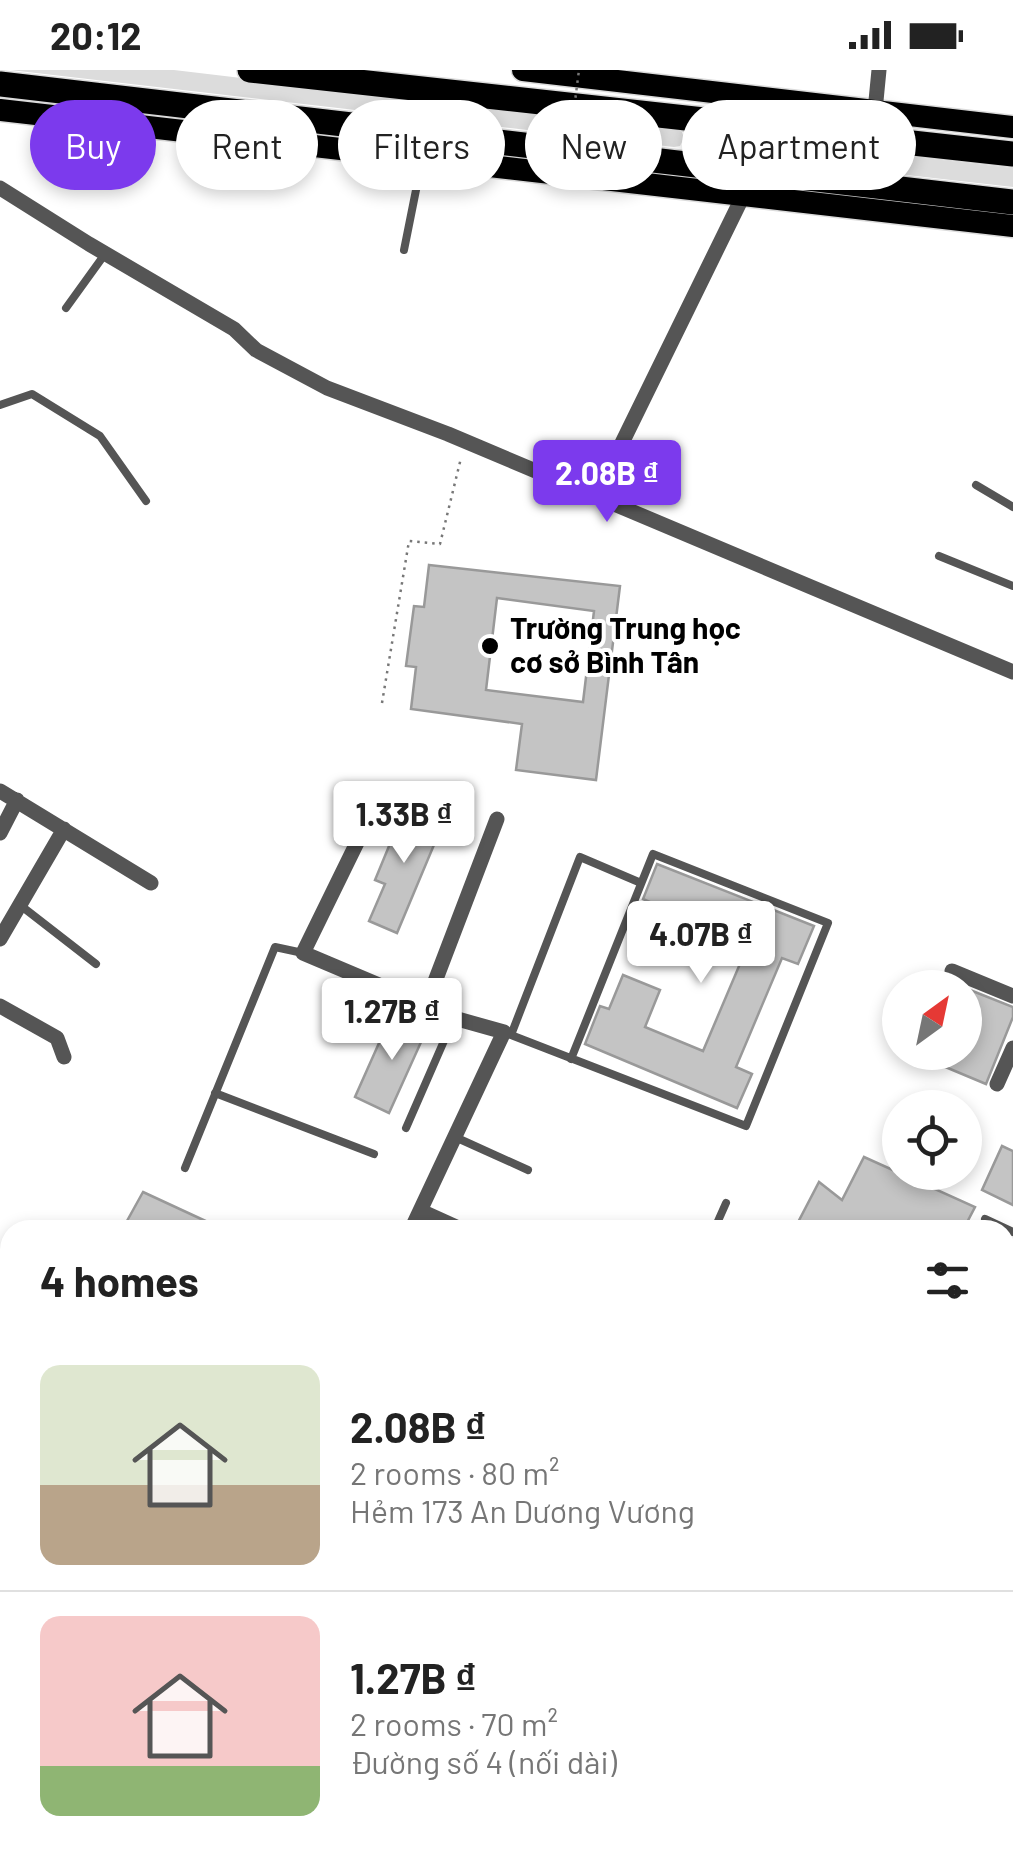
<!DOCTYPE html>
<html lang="en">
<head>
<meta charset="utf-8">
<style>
  body { margin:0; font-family:Barlow,sans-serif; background:#f2f2f2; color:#222; height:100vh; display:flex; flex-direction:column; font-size:38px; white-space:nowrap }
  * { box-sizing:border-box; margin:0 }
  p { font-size:32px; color:#767676 }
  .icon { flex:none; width:55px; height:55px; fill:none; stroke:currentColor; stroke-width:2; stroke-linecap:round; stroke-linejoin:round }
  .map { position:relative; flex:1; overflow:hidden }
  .panel { position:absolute; left:0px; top:1150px; width:1015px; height:640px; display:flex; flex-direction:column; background:#fff; border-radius:30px 30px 0 0; box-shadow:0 5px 15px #0003 }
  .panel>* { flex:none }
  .top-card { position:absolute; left:30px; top:30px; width:955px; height:90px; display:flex; gap:20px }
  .needle { width:65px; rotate:33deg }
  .tools { position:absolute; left:882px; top:900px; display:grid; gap:20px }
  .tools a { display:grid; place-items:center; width:100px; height:100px; border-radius:50%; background:#fff; box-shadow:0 5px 15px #0003; font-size:50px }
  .price { position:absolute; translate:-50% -85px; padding:0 22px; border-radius:10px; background:#fff; color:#222; font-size:32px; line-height:65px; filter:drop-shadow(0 2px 5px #0008) }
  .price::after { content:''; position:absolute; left:50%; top:60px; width:30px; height:22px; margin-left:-15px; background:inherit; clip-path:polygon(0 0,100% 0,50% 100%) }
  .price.active { background:#7c3aed; color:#fff }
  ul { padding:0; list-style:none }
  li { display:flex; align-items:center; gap:30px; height:250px; padding:0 40px }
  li+li { border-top:2px solid #e0e0e0 }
  li span { display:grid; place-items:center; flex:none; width:280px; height:200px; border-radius:20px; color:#555 }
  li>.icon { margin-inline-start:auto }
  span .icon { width:120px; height:120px; fill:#fffc; stroke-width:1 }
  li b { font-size:42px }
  h2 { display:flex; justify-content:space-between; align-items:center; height:120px; padding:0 40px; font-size:42px }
  .pill { padding:0 35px; border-radius:45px; background:#fff; box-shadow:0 5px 15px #0003; font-size:35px; line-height:90px }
  .pill.active { background:#7c3aed; color:#fff }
  .status { display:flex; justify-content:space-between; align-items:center; height:70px; padding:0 50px; background:#fff; direction:ltr }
  .status svg { height:28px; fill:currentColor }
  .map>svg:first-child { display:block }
</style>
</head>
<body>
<div class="status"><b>20:12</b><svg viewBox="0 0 49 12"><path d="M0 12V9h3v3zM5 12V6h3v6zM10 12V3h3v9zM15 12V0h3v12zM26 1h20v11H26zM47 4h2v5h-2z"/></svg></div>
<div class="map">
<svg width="1013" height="1790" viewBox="0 0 1013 1790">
  <rect width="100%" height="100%" fill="#fff"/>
  <path fill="#dcdcdc" d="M10,0H174L676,59L682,62L684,68L680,76L674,77Z
    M817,76L1013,98V117L818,95C811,92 808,86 811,80Z"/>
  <path fill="#c4c4c4" stroke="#999" stroke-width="2.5" fill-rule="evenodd" d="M429,495L620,516L596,710L516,700L522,654L411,639L416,597L406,596L414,536L424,537ZM497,528L594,541L583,632L486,620Z
    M406,735L444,751L397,863L369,851L385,814L375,810Z
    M657,794L814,856L798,894L782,888L736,997L752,1004L737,1038L585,974L600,936L609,939L623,905L660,920L645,957L703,981L748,875L693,852L679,884L640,867L654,834L643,829Z
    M965,918L1013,937V947L986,1014L912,983L965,982Z
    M413,942L431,950L389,1043L355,1027L387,955L404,962Z
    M1002,1076L1013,1081V1135L982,1120Z
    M864,1087L975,1137L963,1160H794L819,1112L842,1130Z
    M143,1122L225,1160H122Z"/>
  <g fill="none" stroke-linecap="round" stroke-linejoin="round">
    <defs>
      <path id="primary" d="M523,0L1013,57
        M0,40L1013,156"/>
      <path id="trunk" d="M250,0L1013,84
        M0,14L1013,132"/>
    </defs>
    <use href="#primary" stroke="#dbdbdb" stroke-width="25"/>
    <use href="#trunk" stroke="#dbdbdb" stroke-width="28"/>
    <path stroke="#777" stroke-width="2.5" stroke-dasharray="2.5 5" stroke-linecap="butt" d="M382,633L409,471L440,474L461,388"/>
    <path stroke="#555" stroke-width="8" d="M404,180L422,90
      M66,238L105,184
      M0,335L32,324L100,366L146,431
      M976,415L1013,437
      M939,486L1013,516
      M20,835L96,894
      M508,963L511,965L580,787L641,813
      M511,965L746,1056L828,853L653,784L571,989
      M215,1023L374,1084
      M406,1058L454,948
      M455,1067L528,1100
      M185,1098L275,877L303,883
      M985,1149L1013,1162
      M714,1160L726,1133
      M1005,1276L1013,1280
      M0,1324L10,1325"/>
    <path stroke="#555" stroke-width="15" d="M875,41L879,0
      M0,118L89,174L234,259L256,280L327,318L448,364L1013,602
      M596,426L744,124
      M0,721L151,813
      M372,742L303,883L426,935
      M0,763L17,730
      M0,869L64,759
      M952,901L1013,926
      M0,936L57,968L64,987
      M997,1014L1013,978
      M421,1141L463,1160
      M411,1160L504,962L454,948L426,935L497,749
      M1005,1695L1013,1701
      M397,1780L422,1790
      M91,1790L95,1780
      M212,1790L216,1780
      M310,1790L314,1780
      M580,1790L586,1780"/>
    <path stroke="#555" stroke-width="18" d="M894,1780L905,1790"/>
    <path stroke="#222" stroke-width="20" d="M1005,1432L1013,1422
      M706,1790L715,1780"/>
    <use href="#primary" stroke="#000" stroke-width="22"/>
    <use href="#trunk" stroke="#000" stroke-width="25"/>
    <path stroke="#777" stroke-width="2.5" stroke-dasharray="2.5 5" stroke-linecap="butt" d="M564,117L579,0"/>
  </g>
  <circle fill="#000" stroke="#fff" stroke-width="4" cx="490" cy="576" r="10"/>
  <g text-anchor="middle" stroke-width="8" stroke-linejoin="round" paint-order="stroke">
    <g font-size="30" font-weight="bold" fill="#000" stroke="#fff" text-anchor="start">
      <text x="510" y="569">Trường Trung học<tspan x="510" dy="34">cơ sở Bình Tân</tspan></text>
    </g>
  </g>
</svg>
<div class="tools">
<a><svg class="needle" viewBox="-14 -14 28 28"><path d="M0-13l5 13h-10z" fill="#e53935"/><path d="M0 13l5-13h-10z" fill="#767676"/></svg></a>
<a><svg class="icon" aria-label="locate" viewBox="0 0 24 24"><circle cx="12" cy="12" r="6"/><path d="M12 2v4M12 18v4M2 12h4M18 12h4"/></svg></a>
</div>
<b class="price active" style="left:607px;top:455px">2.08B ₫</b>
<b class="price" style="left:404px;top:796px">1.33B ₫</b>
<b class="price" style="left:701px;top:916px">4.07B ₫</b>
<b class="price" style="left:392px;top:993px">1.27B ₫</b>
<div class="top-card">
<a class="pill active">Buy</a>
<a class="pill">Rent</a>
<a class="pill">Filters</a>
<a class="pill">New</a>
<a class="pill">Apartment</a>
</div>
<section class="panel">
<h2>4 homes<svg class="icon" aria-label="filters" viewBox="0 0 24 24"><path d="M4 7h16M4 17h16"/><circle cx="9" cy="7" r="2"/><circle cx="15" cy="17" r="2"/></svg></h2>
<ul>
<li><span style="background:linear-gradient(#dfe7d0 60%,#b9a48a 0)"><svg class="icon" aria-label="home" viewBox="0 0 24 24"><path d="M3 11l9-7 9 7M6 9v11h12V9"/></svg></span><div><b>2.08B ₫</b><p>2 rooms · 80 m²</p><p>Hẻm 173 An Dương Vương</p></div></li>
<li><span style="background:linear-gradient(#f6c9c9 75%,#8fb573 0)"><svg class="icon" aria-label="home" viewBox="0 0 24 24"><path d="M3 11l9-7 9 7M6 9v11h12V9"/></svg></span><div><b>1.27B ₫</b><p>2 rooms · 70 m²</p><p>Đường số 4 (nối dài)</p></div></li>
</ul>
</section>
</div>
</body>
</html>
